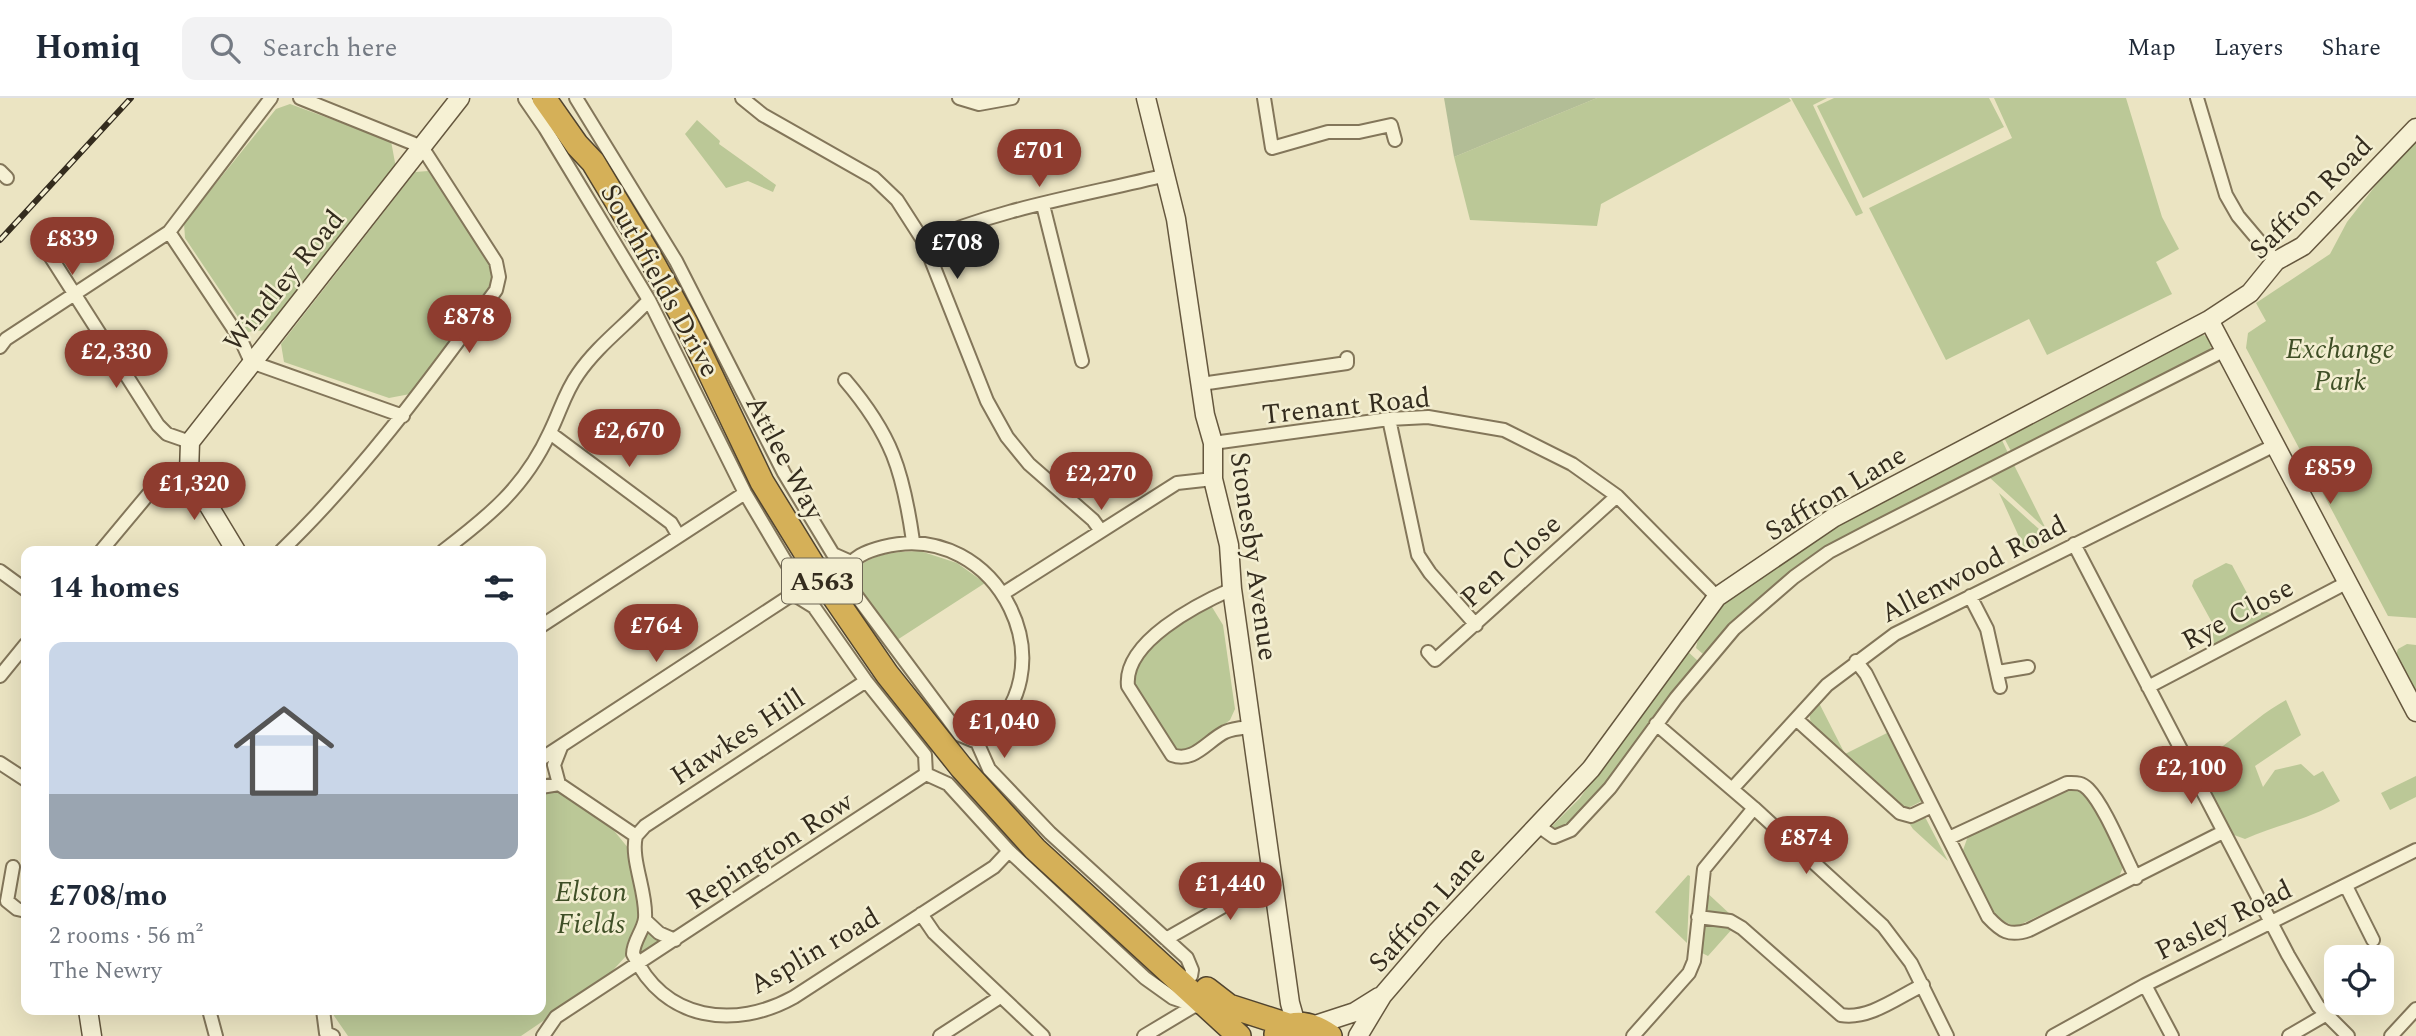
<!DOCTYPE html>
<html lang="en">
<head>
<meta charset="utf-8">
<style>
  body { margin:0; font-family:Spectral,serif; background:#f2f2f3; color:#1f2937; height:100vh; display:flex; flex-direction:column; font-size:26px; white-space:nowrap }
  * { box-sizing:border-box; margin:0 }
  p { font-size:23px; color:#747a83 }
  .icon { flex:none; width:38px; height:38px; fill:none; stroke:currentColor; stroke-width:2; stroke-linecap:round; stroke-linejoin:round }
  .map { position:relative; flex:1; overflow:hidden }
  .details { position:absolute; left:21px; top:448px; width:525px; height:469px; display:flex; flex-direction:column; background:#fff; border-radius:14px; box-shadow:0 7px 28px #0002 }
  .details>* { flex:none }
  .fabs { position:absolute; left:2324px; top:847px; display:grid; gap:14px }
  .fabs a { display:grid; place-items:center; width:70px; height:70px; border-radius:14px; background:#fff; box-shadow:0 7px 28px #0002; font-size:35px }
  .price { position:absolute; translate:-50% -60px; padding:0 16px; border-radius:24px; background:#8e3c2f; color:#fff; font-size:23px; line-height:46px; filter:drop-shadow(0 2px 4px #0008) }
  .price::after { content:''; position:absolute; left:50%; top:42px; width:21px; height:16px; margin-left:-10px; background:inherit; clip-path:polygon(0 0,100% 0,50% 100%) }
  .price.current { background:#222; color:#fff }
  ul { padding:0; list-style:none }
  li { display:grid; align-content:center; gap:14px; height:371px; padding:0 28px }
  li span { display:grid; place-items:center; height:217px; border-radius:14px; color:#555 }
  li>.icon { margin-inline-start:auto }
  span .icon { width:126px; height:126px; fill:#fffc; stroke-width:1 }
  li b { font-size:30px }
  h2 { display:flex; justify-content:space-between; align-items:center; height:84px; padding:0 28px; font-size:30px }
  header { display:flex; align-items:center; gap:42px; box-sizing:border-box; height:98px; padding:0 35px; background:#fff; border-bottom:2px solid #e0e1e3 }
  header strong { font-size:33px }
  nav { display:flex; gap:38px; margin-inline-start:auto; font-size:24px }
  .search { width:490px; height:63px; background:#f2f2f3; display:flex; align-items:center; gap:18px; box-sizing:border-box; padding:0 24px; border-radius:14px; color:#747a83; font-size:26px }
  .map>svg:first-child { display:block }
</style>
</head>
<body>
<header>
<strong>Homiq</strong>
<div class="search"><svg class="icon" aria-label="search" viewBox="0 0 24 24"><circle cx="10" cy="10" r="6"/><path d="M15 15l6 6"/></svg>Search here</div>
<nav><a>Map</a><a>Layers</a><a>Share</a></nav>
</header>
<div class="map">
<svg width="2416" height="938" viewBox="0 0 2416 938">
  <rect width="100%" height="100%" fill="#ebe4c2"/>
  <path fill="#bbc897" d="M1597,0H1789L1791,3L1601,106L1597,128L1470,122L1454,59Z
    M1791,0H1827L1813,7L1863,115L1856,118Z
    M1834,0H1989L2004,29L1863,100L1817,8Z
    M1994,0H2126L2162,119L2179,151L2156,164L2172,196L2047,257L2029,221L1946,262L1869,110L2012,40Z
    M290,6L391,43L396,70L267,232L248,234L185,140L184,125L276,11Z
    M697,22L720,43L719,46L776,87L773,94L748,83L726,90L685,36Z
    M2416,43V520L2388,518L2246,250L2248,235L2266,223L2256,205L2330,156L2347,124L2383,78Z
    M428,73L491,164L494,171L492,192L410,296L389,300L284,264L281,246L415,74Z
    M2198,234L2209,240L2212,247L2208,254L2012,355L2002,336Z
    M2000,338L2009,357L1795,471L1731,526L1703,556L1696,550C1708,481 1936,374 2000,338Z
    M2014,367L2046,431L1989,379Z
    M1999,395L2051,442L2026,454Z
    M920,453L957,465L985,485L897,542L851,479C864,455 895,454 920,453Z
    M2226,465L2232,467L2255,510L2273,516L2206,551L2215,530L2192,488L2194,482Z
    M1205,508L1212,509L1223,527L1235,611L1230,622L1189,654L1174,652C1162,632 1141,610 1133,588C1122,558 1185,522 1205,508Z
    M2407,546L2416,547V602L2395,560L2398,551Z
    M1685,551L1698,563L1617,673L1563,731L1552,733L1550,730L1580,700Z
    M2286,602L2301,637L2255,668L2263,689L2275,672L2301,666L2314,678L2323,673L2340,703C2310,721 2277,727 2245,741L2234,737L2195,672C2204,657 2215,655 2228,644C2248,629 2264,614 2286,602Z
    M1818,603L1845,656L1887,635L1922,703L1906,711L1811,628L1809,612Z
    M2416,678V699L2390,712L2381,695Z
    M2068,688L2077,689L2087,697L2124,767L2118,781L2015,829L1994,818L1962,755L1968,738Z
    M541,694L560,695L582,704L602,718L629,751L640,783V819L626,858L605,881L521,938H348L330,912H541Z
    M1920,719H1925L1948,763L1913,731L1909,725Z
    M1688,777L1690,778L1687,845L1655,814Z
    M1703,791L1731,817L1705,812Z
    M1716,824L1733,830L1708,858L1698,853L1704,827Z
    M649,835L659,841L660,846L638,858L643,836Z"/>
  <path fill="#b2bd96" d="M1444,0H1597L1454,59Z"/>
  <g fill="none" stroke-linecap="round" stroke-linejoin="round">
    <defs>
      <path id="street" d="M271,0L169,134L241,242L251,264L403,318
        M576,0L676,163L784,375L833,456L851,464
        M742,0L763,17L874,80L897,102L924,144L987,303L1007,339L1029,366L1093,422L1101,433
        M959,0L979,6L1012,0
        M1264,0L1272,50L1328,34H1359L1391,27L1395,42
        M2197,0L2226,97L2238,118L2276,163
        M525,1L545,30
        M549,7L545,30L649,202L745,395L793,476V496L814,509L866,583L925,657L926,676L948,686L1009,753L1145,880L1173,900L1199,909
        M0,73L7,80
        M1043,107L1082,263
        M40,142L158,327L167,336L190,344
        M924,144C999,110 1086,97 1166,77
        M0,249L6,241L169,134
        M845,282C892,337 903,373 913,443
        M1201,286L1347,265V260
        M1389,321L1418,457L1430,475L1476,527
        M550,335L671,425L678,437
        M1213,345L1389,321L1428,319L1504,332L1572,366L1617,398L1717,499
        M2074,446L2288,857L2318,908L2348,938
        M101,453L151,393L189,375
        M281,453C363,374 429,283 496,192L499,179L496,164L422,49L300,0
        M443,453C489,418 525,389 550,334C560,314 565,294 578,276C598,247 625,228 649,202
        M0,473L26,492
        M1232,491C1198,506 1123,544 1128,588L1172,657C1194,665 1207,643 1225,634C1234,630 1243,630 1252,629
        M1004,495L1177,385L1213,381
        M1970,498L1987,531L2000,589
        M541,528L745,395
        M1428,554L1435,562L1617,398
        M1856,563L1866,576L1988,819C2001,833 2009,839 2029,832L2223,734
        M1998,574L2028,569
        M0,578L26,546
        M2148,589L2348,484
        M1796,621L1900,715L1911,718L1932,708
        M1656,626L1754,710L1883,828L1911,865L1947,938
        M977,644C1076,577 998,419 883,449C867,453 851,459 845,475L847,485L960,637L977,644L989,671L1050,735L1187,860L1192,872L1191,878
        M541,661L793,496
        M0,665L26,682
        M559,686L554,667L561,649
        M541,689L559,686L636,738C630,761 647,794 645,820C644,832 633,843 633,856C664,923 735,932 794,899L994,769L1009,753
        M1732,691L1827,587L1895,536L2275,347
        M1537,727L1554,739L1571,732L1610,690L1676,600L1734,531L1794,479L1829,454L1871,432L2225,252
        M636,738L645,728L866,583
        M1949,740L2067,685C2076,685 2081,684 2088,691C2105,708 2124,757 2136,780
        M13,769L7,803L17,811L26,813
        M2346,788L2373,842
        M921,816L934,835L1043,938
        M1698,819L1730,823L1742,830L1841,917C1869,922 1898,899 1923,887
        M645,822L659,835L675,842
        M1166,841L1222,809L1271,770
        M2145,887L2172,938
        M209,912L216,938
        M323,912L326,935L333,938
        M543,938L556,919L926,676
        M940,938L1000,899
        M1144,938L1194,908
        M1633,938L1689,875L1694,863L1704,771L1754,710
        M2053,938L2145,887L2416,752
        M2289,938L2325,917
        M2391,938L2416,911"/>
      <path id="secondary" d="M1146,0L1176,121L1205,317L1213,345V381L1229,447L1232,491L1290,905L1296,926
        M2209,222L2416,614
        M236,453L189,375L190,344L460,0
        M88,912L92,938
        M1312,928L1355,914L1379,899
        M1358,938L1382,898L1436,835L1591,671L1717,499L1833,420L2209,222L2250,195L2276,163L2303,148L2416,30"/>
      <path id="highway" d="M544,0L577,47L593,64L647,154L686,225L762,384L821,480L887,576L961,669L1035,751L1239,938
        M1207,891L1229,908L1288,927
        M1276,936C1293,920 1313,926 1330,938"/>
    </defs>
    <use href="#street" stroke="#83765a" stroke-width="16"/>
    <use href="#secondary" stroke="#65573e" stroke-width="21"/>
    <use href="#highway" stroke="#51442f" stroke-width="26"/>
    <use href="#street" stroke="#f6f1d4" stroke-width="12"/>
    <use href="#secondary" stroke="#f6f1d4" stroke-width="18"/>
    <use href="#highway" stroke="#d5b058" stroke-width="23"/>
    <defs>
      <path id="rail" d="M0,142L131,0"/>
    </defs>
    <use href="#rail" stroke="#342c1e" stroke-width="6"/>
    <use href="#rail" stroke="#f3eed1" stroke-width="3.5" stroke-dasharray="10" stroke-linecap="butt"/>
  </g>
  <g text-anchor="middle" stroke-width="5" stroke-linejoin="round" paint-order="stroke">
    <rect fill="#f3eed1" stroke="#6d6654" stroke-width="2" x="782" y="460.5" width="80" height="45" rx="5"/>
    <g font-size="26" font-weight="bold" fill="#342c1e">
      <text x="822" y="492">A563</text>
    </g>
    <g font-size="28" fill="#342c1e" stroke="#f3eed1">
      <text transform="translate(2310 99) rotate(-45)" y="10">Saffron Road</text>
      <text transform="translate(283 182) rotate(-51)" y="10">Windley Road</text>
      <text transform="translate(661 182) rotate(61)" y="10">Southfields Drive</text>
      <text transform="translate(1346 307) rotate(-6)" y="10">Trenant Road</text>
      <text transform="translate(786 359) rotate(62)" y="10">Attlee Way</text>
      <text transform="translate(1835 394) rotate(-31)" y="10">Saffron Lane</text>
      <text transform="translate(1255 458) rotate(82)" y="10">Stonesby Avenue</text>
      <text transform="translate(1510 462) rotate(-42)" y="10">Pen Close</text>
      <text transform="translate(1973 470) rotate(-27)" y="10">Allenwood Road</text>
      <text transform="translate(2237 515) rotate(-28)" y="10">Rye Close</text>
      <text transform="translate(737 638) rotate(-33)" y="10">Hawkes Hill</text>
      <text transform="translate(769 752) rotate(-33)" y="10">Repington Row</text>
      <text transform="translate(1426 810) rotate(-48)" y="10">Saffron Lane</text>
      <text transform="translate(2223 821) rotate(-26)" y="10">Pasley Road</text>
      <text transform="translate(814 852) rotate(-30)" y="10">Asplin road</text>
    </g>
    <g font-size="28" font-style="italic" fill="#3f4f26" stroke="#f3eed1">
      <text x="2340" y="260">Exchange<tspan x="2340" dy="32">Park</tspan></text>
      <text x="591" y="803">Elston<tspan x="591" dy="32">Fields</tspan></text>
    </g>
  </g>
</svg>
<div class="fabs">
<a><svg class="icon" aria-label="locate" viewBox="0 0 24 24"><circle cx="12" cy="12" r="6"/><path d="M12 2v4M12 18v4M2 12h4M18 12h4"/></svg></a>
</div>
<b class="price" style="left:1039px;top:91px">£701</b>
<b class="price" style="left:72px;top:179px">£839</b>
<b class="price current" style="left:957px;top:183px">£708</b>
<b class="price" style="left:469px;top:257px">£878</b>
<b class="price" style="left:116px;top:292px">£2,330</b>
<b class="price" style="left:629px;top:371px">£2,670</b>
<b class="price" style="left:2330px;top:408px">£859</b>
<b class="price" style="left:1101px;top:414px">£2,270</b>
<b class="price" style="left:194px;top:424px">£1,320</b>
<b class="price" style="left:656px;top:566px">£764</b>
<b class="price" style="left:1004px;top:662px">£1,040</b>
<b class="price" style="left:2191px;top:708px">£2,100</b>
<b class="price" style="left:1806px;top:778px">£874</b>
<b class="price" style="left:1230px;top:824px">£1,440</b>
<section class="details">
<h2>14 homes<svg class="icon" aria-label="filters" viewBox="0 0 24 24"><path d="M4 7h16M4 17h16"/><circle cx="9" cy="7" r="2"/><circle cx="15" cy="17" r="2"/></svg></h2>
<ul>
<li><span style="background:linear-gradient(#c9d6e8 70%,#9aa5b1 0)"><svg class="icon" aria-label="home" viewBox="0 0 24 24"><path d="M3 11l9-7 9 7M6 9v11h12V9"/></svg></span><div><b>£708/mo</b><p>2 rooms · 56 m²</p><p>The Newry</p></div></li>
</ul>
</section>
</div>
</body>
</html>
